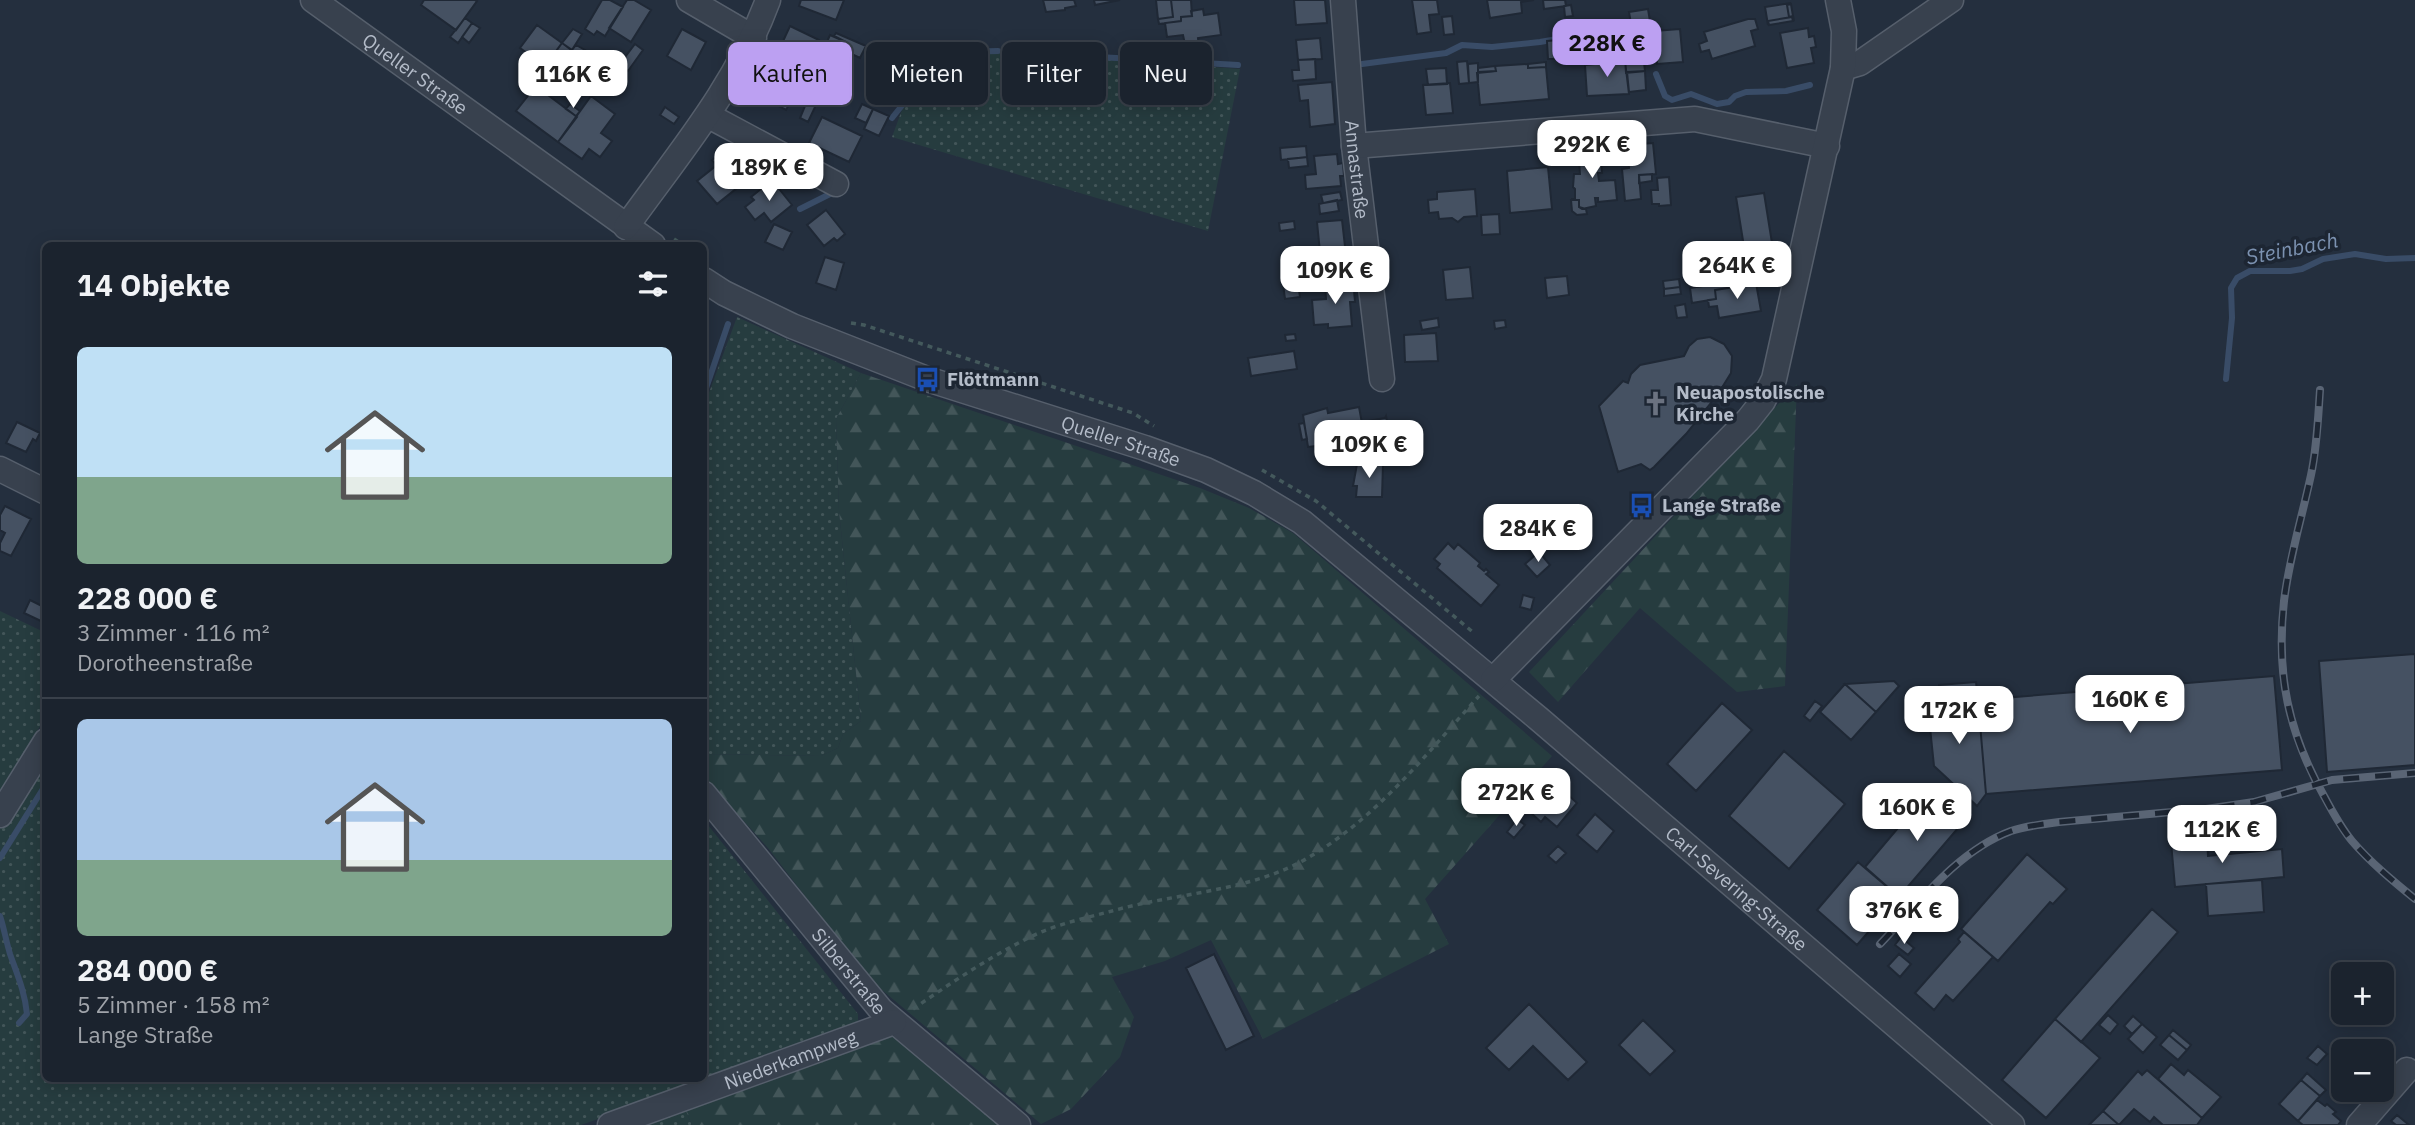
<!DOCTYPE html>
<html lang="de">
<head>
<meta charset="utf-8">
<style>
  body { margin:0; font-family:"IBM Plex Sans",sans-serif; background:#242b36; color:#f1f3f6; height:100vh; display:flex; flex-direction:column; font-size:26px; white-space:nowrap }
  * { box-sizing:border-box; margin:0 }
  p { font-size:23px; color:#a0a4aa }
  .icon { flex:none; width:38px; height:38px; fill:none; stroke:currentColor; stroke-width:2; stroke-linecap:round; stroke-linejoin:round }
  .map { position:relative; flex:1; overflow:hidden }
  .side { position:absolute; left:42px; top:242px; width:665px; height:840px; display:flex; flex-direction:column; background:#1b232e; border-radius:10px; box-shadow:0 4px 18px #0003,0 0 0 2px #39404a }
  .side>* { flex:none }
  .banner { position:absolute; left:728px; top:42px; width:665px; height:63px; display:flex; gap:14px }
  .fabs { position:absolute; left:2331px; top:962px; display:grid; gap:14px }
  .fabs a { display:grid; place-items:center; width:63px; height:63px; border-radius:10px; background:#1b232e; box-shadow:0 4px 18px #0003,0 0 0 2px #39404a; font-size:35px }
  .price { position:absolute; translate:-50% -60px; padding:0 16px; border-radius:14px; background:#fff; color:#222; font-size:23px; line-height:46px; filter:drop-shadow(0 2px 4px #0008) }
  .price::after { content:''; position:absolute; left:50%; top:42px; width:21px; height:16px; margin-left:-10px; background:inherit; clip-path:polygon(0 0,100% 0,50% 100%) }
  .price.selected { background:#bca0f2; color:#111 }
  ul { padding:0; list-style:none }
  li { display:grid; align-content:center; gap:14px; height:371px; padding:0 35px }
  li+li { border-top:2px solid #39404a }
  li span { display:grid; place-items:center; height:217px; border-radius:10px; color:#555 }
  li>.icon { margin-inline-start:auto }
  span .icon { width:126px; height:126px; fill:#fffc; stroke-width:1 }
  li b { font-size:30px }
  h2 { display:flex; justify-content:space-between; align-items:center; height:84px; padding:0 35px; font-size:30px }
  .chip { padding:0 24px; border-radius:10px; background:#1b232e; box-shadow:0 4px 18px #0003,0 0 0 2px #39404a; font-size:24px; line-height:63px }
  .chip.selected { background:#bca0f2; color:#111 }
  .map>svg:first-child { display:block }
</style>
</head>
<body>
<div class="map">
<svg width="2415" height="1125" viewBox="0 0 2415 1125">
  <defs>
    <pattern id="grass-dots" width="8" height="8" patternUnits="userSpaceOnUse" patternTransform="scale(1.75)"><rect width="8" height="8" fill="#263c3f"/><path d="M2 2h.1M6 6h.1" fill="none" stroke="#435659" stroke-width="1.8" stroke-linecap="round"/></pattern>
    <pattern id="forest-firs" width="22" height="20" patternUnits="userSpaceOnUse" patternTransform="scale(1.75)"><rect width="22" height="20" fill="#263c3f"/><path d="M5 1l3.5 6h-7zM16 11l3.5 6h-7z" fill="#435659"/></pattern>
  </defs>
  <rect width="100%" height="100%" fill="#242f3e"/>
  <path fill="url(#grass-dots)" d="M925,47L1240,69L1208,231L892,137Z
    M737,317L861,373L836,419L839,511L861,721L843,734L838,748L821,756L704,754V406Z
    M0,611L46,633L45,718L0,792Z
    M45,756L46,1078H704V820L858,1014V1024L848,1030L581,1125H0V829Z
    M686,1111L692,1125H647Z"/>
  <path fill="url(#forest-firs)" d="M861,373L1200,488L1249,508L1293,533L1552,756L1425,899L1449,944L1263,1039L1211,940L1165,961L1112,977L1134,1017L1120,1057L1071,1109L1041,1124L869,979L768,848L704,777V754L821,756L838,748L843,734L861,721L839,511L836,419Z
    M1797,384L1785,686L1737,692L1640,608L1558,702L1529,672Z
    M894,1035L1005,1125H692L686,1111Z"/>
  <g fill="none" stroke-linecap="round" stroke-linejoin="round">
    <path stroke="#394c67" stroke-width="6" d="M1010,52L1238,65
      M1362,64L1446,53L1462,45L1492,47L1540,42L1574,36L1591,24
      M1656,74L1665,96L1672,100L1691,94L1717,104L1729,102L1735,96L1746,92L1786,91L1810,85
      M892,118L940,58L963,52L998,51
      M800,209L832,193
      M2226,379L2232,318L2231,288L2237,278L2250,271H2290L2302,269L2323,259L2355,254L2386,259L2415,258
      M704,394L728,324
      M0,858L46,784
      M0,916C4,928 6,941 10,954C17,974 25,992 27,1014L19,1023"/>
  </g>
  <path fill="#455162" stroke="#1f2835" stroke-width="2" d="M424,0H475L477,1L456,30L421,5Z
    M602,0H610L623,7L605,36L597,31L594,35L585,29Z
    M627,0H634L651,10L631,42L609,28Z
    M801,0H844L836,20L799,6Z
    M1043,0H1074L1076,6L1065,8V10L1046,12Z
    M1094,0H1120L1095,5Z
    M1156,0H1171L1173,17L1158,19Z
    M1171,0H1191L1192,16L1181,17V21L1159,24L1158,19L1173,17Z
    M1294,0H1325L1327,23L1296,25Z
    M1412,0H1437L1439,14L1429,15L1431,32L1417,34Z
    M1487,0H1534L1521,2L1522,13L1490,18Z
    M1543,0H1565L1566,6L1544,9Z
    M1791,3L1787,5L1789,17L1793,16L1794,21L1792,17L1768,21V25L1765,7Z
    M1791,4L1793,16L1789,17L1787,5Z
    M1571,5L1573,16L1565,17L1564,6Z
    M1203,9L1204,15L1218,13L1221,35L1198,38L1199,48L1186,49L1183,35L1167,37L1165,23L1181,21V17L1192,16L1191,11Z
    M1648,9L1651,27L1632,30L1629,12Z
    M1452,16L1454,34L1444,35L1442,17Z
    M1792,17L1793,21L1769,25L1768,21Z
    M465,18L472,23L458,43L450,37Z
    M1748,19H1755L1758,29L1751,31L1755,46L1712,59L1709,50L1701,52L1699,44L1707,41L1704,32Z
    M472,23L480,28L469,43L462,37Z
    M537,25L562,43L545,66L520,48Z
    M790,26L819,40L808,62L791,54L789,58L778,52Z
    M1808,28L1809,37L1814,36L1816,47L1811,48L1814,63L1787,68L1780,33Z
    M573,29L582,34L572,50L562,43Z
    M682,29L706,42L691,70L667,56Z
    M1680,29L1683,62L1657,64L1654,31Z
    M836,33L866,46L860,58L843,50L846,42L834,36Z
    M830,35L846,42L842,51L826,44Z
    M1320,38L1322,59L1298,60L1296,40Z
    M1558,40L1559,59H1548L1547,41Z
    M562,43L578,55L561,77L550,68L536,86L533,83Z
    M635,44L643,50L628,71L619,65Z
    M576,45L585,50L580,57L572,50Z
    M1643,54L1645,71L1626,73L1625,56Z
    M1315,59L1316,79L1293,81L1292,70H1299L1298,60Z
    M1467,61L1469,83L1459,84L1457,62Z
    M1625,61L1629,94L1587,96L1585,65Z
    M1546,62V67L1528,68V64Z
    M1478,63V82L1469,83L1468,64Z
    M1528,64V68L1546,67L1549,99L1480,105L1477,73L1496,71L1495,66Z
    M1495,66L1496,71L1478,72V68Z
    M550,68L561,77L548,95L577,117L558,142L516,111Z
    M1446,68L1447,84L1428,85L1426,69Z
    M1645,71L1646,90L1629,92L1627,72Z
    M777,79L797,90L786,110L766,99Z
    M1332,82L1335,124L1310,127L1308,100L1300,101L1298,85Z
    M1450,83L1453,113L1426,115L1423,85Z
    M591,96L615,114L601,133L612,141L600,157L589,149L582,159L558,142Z
    M807,101L816,105L808,122L800,118Z
    M570,104L580,111L576,116L566,109Z
    M862,104L873,109L866,123L855,118Z
    M665,107L679,117L674,124L660,115Z
    M873,109L889,116L879,136L864,129Z
    M822,117L862,136L849,162L809,143Z
    M1653,143L1656,174L1639,175L1641,199L1625,201L1622,169L1629,168L1627,145Z
    M1306,146L1307,157L1281,160L1280,148Z
    M1621,146L1622,164H1614L1612,147Z
    M1600,147L1602,173H1598L1599,181L1615,180L1617,200L1598,202V198H1595L1596,206L1582,209L1579,207V200L1571,199H1575V189L1573,187L1574,174H1580L1578,149Z
    M726,149L738,163L725,174L712,160Z
    M1337,154L1338,164L1343,163L1344,176H1340L1341,186L1306,189L1305,175L1316,174L1314,156Z
    M1307,157L1308,166L1289,168L1288,159Z
    M717,165L737,188L717,204L697,181Z
    M1548,167L1552,209L1510,213L1507,171Z
    M1652,174V181L1639,183V175Z
    M1669,177L1671,205L1659,206V204H1652L1651,190H1658L1657,178Z
    M772,180L792,205L771,222L764,213L755,220L745,207L754,200L751,197Z
    M1475,189L1477,216L1464,217L1458,222L1452,218L1439,219L1438,212L1429,213L1428,200L1437,199V192Z
    M1340,192L1342,200L1323,203L1321,195Z
    M1764,193L1772,243L1744,247L1736,197Z
    M1337,200L1339,211L1320,214L1319,204Z
    M1571,200H1579V207L1586,209L1587,214L1577,215L1572,211Z
    M826,210L845,234L837,241L834,238L824,246L807,225Z
    M1499,214L1500,234L1482,235L1481,215Z
    M1342,220L1347,264L1306,267L1305,253L1320,252L1317,222Z
    M1294,221L1295,229L1280,231L1279,223Z
    M774,224L792,232L783,250L765,242Z
    M1738,248L1740,266L1724,268L1722,250Z
    M825,257L844,263L836,290L816,283Z
    M1320,266L1321,275L1301,278V267Z
    M1470,267L1473,298L1446,300L1443,270Z
    M1567,276L1569,295L1547,298L1545,278Z
    M1679,279L1680,287L1664,289L1663,281Z
    M1349,281V290H1354L1355,302H1350L1352,326L1328,328V324L1314,325L1312,300L1326,299L1325,283Z
    M1298,282L1300,297L1285,299L1283,284Z
    M1728,282L1729,288L1715,290L1716,299L1692,303L1690,288Z
    M1756,283L1761,311L1719,318L1717,306L1709,307L1708,300L1716,299L1715,290Z
    M1680,287L1681,294L1664,296V289Z
    M1685,304L1687,317L1677,318L1675,306Z
    M1438,318L1439,327L1422,330L1420,321Z
    M1505,320L1506,327L1495,329L1494,321Z
    M1436,333L1438,361L1405,362L1404,335Z
    M1295,334L1296,340L1286,341L1285,335Z
    M1710,337L1724,344L1732,356L1731,373L1718,394L1686,434L1654,467L1650,470L1641,464L1618,472L1599,406L1623,381L1628,383L1631,374L1640,365L1684,356L1689,346L1697,339Z
    M1294,351L1297,369L1251,376L1248,358Z
    M1359,407L1364,434L1333,440V444L1308,447L1303,415L1327,408L1328,413Z
    M1386,416L1390,436L1364,441L1362,422L1385,418Z
    M17,422L40,433L36,441L33,439L26,452L6,443Z
    M1304,423L1307,439L1302,440L1299,424Z
    M1390,436L1391,448L1367,452L1364,441Z
    M1372,451V464L1351,465L1352,455Z
    M1357,464H1383L1382,497H1356L1357,486H1353Z
    M5,506L31,519L11,556L0,551V543L5,533L0,530V515Z
    M1448,543L1454,549L1458,544L1480,563L1478,566L1484,571L1486,569L1489,572L1486,574L1499,585L1481,606L1437,568L1440,564L1434,559Z
    M1539,552L1550,565L1537,577L1525,564Z
    M1523,595L1534,598L1531,610L1520,607Z
    M30,600L46,608L43,622L24,613Z
    M2415,654V765L2327,772L2319,661Z
    M2274,676L2282,770L1986,794L1978,700Z
    M1894,681L1899,686L1876,712L1845,684Z
    M1976,682L1978,700L1940,703L1939,685Z
    M1845,684L1876,712L1851,740L1820,712Z
    M1978,700L1986,794L1977,806L1934,766L1928,708L1934,703Z
    M1815,701L1822,706L1810,721L1804,716Z
    M1722,703L1752,730L1696,791L1667,764Z
    M1784,751L1845,804L1789,869L1729,816Z
    M1556,784L1577,803L1557,827L1545,817L1541,822L1531,813Z
    M1950,795L1971,813L1899,897L1865,867L1925,796L1939,807Z
    M1595,814L1614,831L1597,852L1577,835Z
    M1517,819L1525,825L1514,838L1507,832Z
    M2207,839L2208,856L2282,849L2284,877L2175,887L2171,842Z
    M1558,846L1566,853L1556,863L1548,856Z
    M2027,854L2067,889L2053,904L2050,902L1998,961L1961,929Z
    M1858,862L1899,897L1857,945L1817,910Z
    M2262,880L2264,912L2208,916L2206,884Z
    M2152,909L2178,932L2081,1042L2055,1019Z
    M1964,932L1993,957L1953,1001L1946,995L1934,1010L1915,993L1960,942L1958,939Z
    M1901,937L1914,948L1908,955L1895,945Z
    M1214,954L1254,1036L1226,1050L1186,968Z
    M1899,954L1911,964L1900,977L1888,966Z
    M1529,1004L1587,1062L1568,1080L1533,1046L1509,1070L1486,1048Z
    M2108,1015L2118,1024L2110,1034L2099,1025Z
    M2133,1016L2142,1024L2132,1034L2124,1026Z
    M2055,1019L2100,1058L2046,1118L2002,1080Z
    M1643,1020L1675,1051L1650,1075L1619,1045Z
    M2142,1024L2157,1037L2143,1053L2128,1039Z
    M2173,1030L2191,1045L2187,1050L2169,1035Z
    M2169,1035L2187,1050L2178,1060L2160,1045Z
    M2318,1046L2327,1054L2317,1065L2307,1058Z
    M2171,1064L2184,1075L2188,1070L2221,1097L2202,1118L2158,1079Z
    M2147,1070L2202,1118L2197,1125H2163L2154,1117L2150,1122L2134,1109L2119,1125L2103,1111L2138,1071L2142,1075Z
    M2307,1073L2326,1090L2320,1096L2301,1080Z
    M2301,1080L2320,1096L2298,1121L2279,1104Z
    M2317,1100L2325,1106L2327,1104L2336,1112L2333,1114L2341,1121L2338,1125H2303L2298,1121Z
    M2103,1111L2119,1125H2089Z
    M2397,1115L2409,1125H2396L2391,1121Z"/>
  <g fill="none" stroke-linecap="round" stroke-linejoin="round">
    <defs>
      <g id="minor">
        <path id="s1" d="M313,0L653,245"/>
        <path d="M689,0L754,38"/>
        <path id="s2" d="M1343,0L1354,146L1382,379"/>
        <path d="M1843,68L1860,63L1951,0"/>
        <path d="M709,116L836,184"/>
        <path d="M1354,146L1695,119L1827,146"/>
        <path d="M626,227C679,153 736,87 768,0"/>
        <path id="s3" d="M704,280L724,293L792,326L927,379L1145,448L1206,470L1254,493L1302,522L1539,719L2012,1125"/>
        <path d="M0,469L46,492"/>
        <path d="M1493,680L1748,420L1763,401L1774,379L1843,68L1844,31L1838,0"/>
        <path id="s4" d="M704,794L881,1010L1018,1125"/>
        <path d="M0,815L46,741"/>
        <path id="s5" d="M610,1125L894,1022"/>
        <path d="M2359,1125L2407,1070"/>
      </g>
    </defs>
    <use href="#minor" stroke="#565f6c" stroke-width="27"/>
    <path stroke="#44595c" stroke-width="3.5" stroke-dasharray="5 5" stroke-linecap="butt" d="M674,239L683,245
      M851,323L864,325L1133,413L1154,426
      M1262,470L1316,501L1474,633
      M913,1009C954,981 995,953 1041,932C1063,923 1089,917 1112,911C1175,893 1248,892 1306,859C1376,819 1426,754 1479,696"/>
    <use href="#minor" stroke="#38414e" stroke-width="24"/>
    <defs>
      <path id="rail" d="M2320,390C2318,419 2317,447 2311,475C2302,517 2289,559 2284,601C2276,674 2288,732 2324,796C2332,811 2341,828 2352,841C2371,863 2393,881 2415,899
        M1880,944C1918,904 1957,851 2011,831C2026,826 2043,824 2059,822L2206,809L2254,802L2332,780L2415,773"/>
    </defs>
    <use href="#rail" stroke="#5a6575" stroke-width="8"/>
    <use href="#rail" stroke="#1d2633" stroke-width="5" stroke-dasharray="16" stroke-linecap="butt"/>
  </g>
  <defs>
    <symbol id="bus-bare" viewBox="-9 -9 18 18"><path d="M-5-6H5V4H4V6H2V4H-2V6H-4V4H-5ZM-3.5-4V0h7V-4ZM-3.5 1.2v1.5H-2V1.2ZM2 1.2v1.5H3.5V1.2Z" fill="#1a4fb4" stroke="#1d2633" stroke-width="2.5" paint-order="stroke"/></symbol>
    <symbol id="church-bare" viewBox="-9 -9 18 18"><path d="M-1.2-6h2.4v3.5h3.3v2.4h-3.3V6h-2.4V-.1h-3.3v-2.4h3.3Z" fill="#6b7280" stroke="#1d2633" stroke-width="2.5" paint-order="stroke"/></symbol>
  </defs>
  <g fill-rule="evenodd">
    <use href="#bus-bare" x="910" y="362" width="35" height="35"/>
    <use href="#church-bare" x="1638" y="386" width="35" height="35"/>
    <use href="#bus-bare" x="1624" y="488" width="35" height="35"/>
  </g>
  <g text-anchor="middle" stroke-width="7" stroke-linejoin="round" paint-order="stroke">
    <g font-size="19" fill="#b4bcc9" stroke="#1d2633">
      <text dy="7" stroke="none"><textPath href="#s1" startOffset="126">Queller Straße</textPath></text>
      <text dy="7" stroke="none"><textPath href="#s2" startOffset="170">Annastraße</textPath></text>
      <text dy="7" stroke="none"><textPath href="#s3" startOffset="448">Queller Straße</textPath></text>
      <text dy="7" stroke="none"><textPath href="#s3" startOffset="1216">Carl-Severing-Straße</textPath></text>
      <text dy="7" stroke="none"><textPath href="#s4" startOffset="229">Silberstraße</textPath></text>
      <text dy="7" stroke="none"><textPath href="#s5" startOffset="192">Niederkampweg</textPath></text>
    </g>
    <g font-size="19" font-weight="bold" fill="#b4bcc9" stroke="#1d2633" text-anchor="start">
      <text x="947" y="386">Flöttmann</text>
      <text x="1676" y="399">Neuapostolische<tspan x="1676" dy="22">Kirche</tspan></text>
      <text x="1662" y="512">Lange Straße</text>
    </g>
    <g font-size="21" font-style="italic" fill="#7c92b1" stroke="#1d2633">
      <text transform="translate(2292 249) rotate(-11)" y="7">Steinbach</text>
    </g>
  </g>
</svg>
<div class="fabs">
<a>+</a>
<a>−</a>
</div>
<b class="price selected" style="left:1607px;top:79px">228K €</b>
<b class="price" style="left:573px;top:110px">116K €</b>
<b class="price" style="left:1592px;top:180px">292K €</b>
<b class="price" style="left:769px;top:203px">189K €</b>
<b class="price" style="left:1737px;top:301px">264K €</b>
<b class="price" style="left:1335px;top:306px">109K €</b>
<b class="price" style="left:1369px;top:480px">109K €</b>
<b class="price" style="left:1538px;top:564px">284K €</b>
<b class="price" style="left:2130px;top:735px">160K €</b>
<b class="price" style="left:1959px;top:746px">172K €</b>
<b class="price" style="left:1516px;top:828px">272K €</b>
<b class="price" style="left:1917px;top:843px">160K €</b>
<b class="price" style="left:2222px;top:865px">112K €</b>
<b class="price" style="left:1904px;top:946px">376K €</b>
<div class="banner">
<a class="chip selected">Kaufen</a>
<a class="chip">Mieten</a>
<a class="chip">Filter</a>
<a class="chip">Neu</a>
</div>
<section class="side">
<h2>14 Objekte<svg class="icon" aria-label="filters" viewBox="0 0 24 24"><path d="M4 7h16M4 17h16"/><circle cx="9" cy="7" r="2"/><circle cx="15" cy="17" r="2"/></svg></h2>
<ul>
<li><span style="background:linear-gradient(#bfe0f5 60%,#7fa58c 0)"><svg class="icon" aria-label="home" viewBox="0 0 24 24"><path d="M3 11l9-7 9 7M6 9v11h12V9"/></svg></span><div><b>228 000 €</b><p>3 Zimmer · 116 m²</p><p>Dorotheenstraße</p></div></li>
<li><span style="background:linear-gradient(#a9c7e8 65%,#7fa58c 0)"><svg class="icon" aria-label="home" viewBox="0 0 24 24"><path d="M3 11l9-7 9 7M6 9v11h12V9"/></svg></span><div><b>284 000 €</b><p>5 Zimmer · 158 m²</p><p>Lange Straße</p></div></li>
</ul>
</section>
</div>
</body>
</html>
